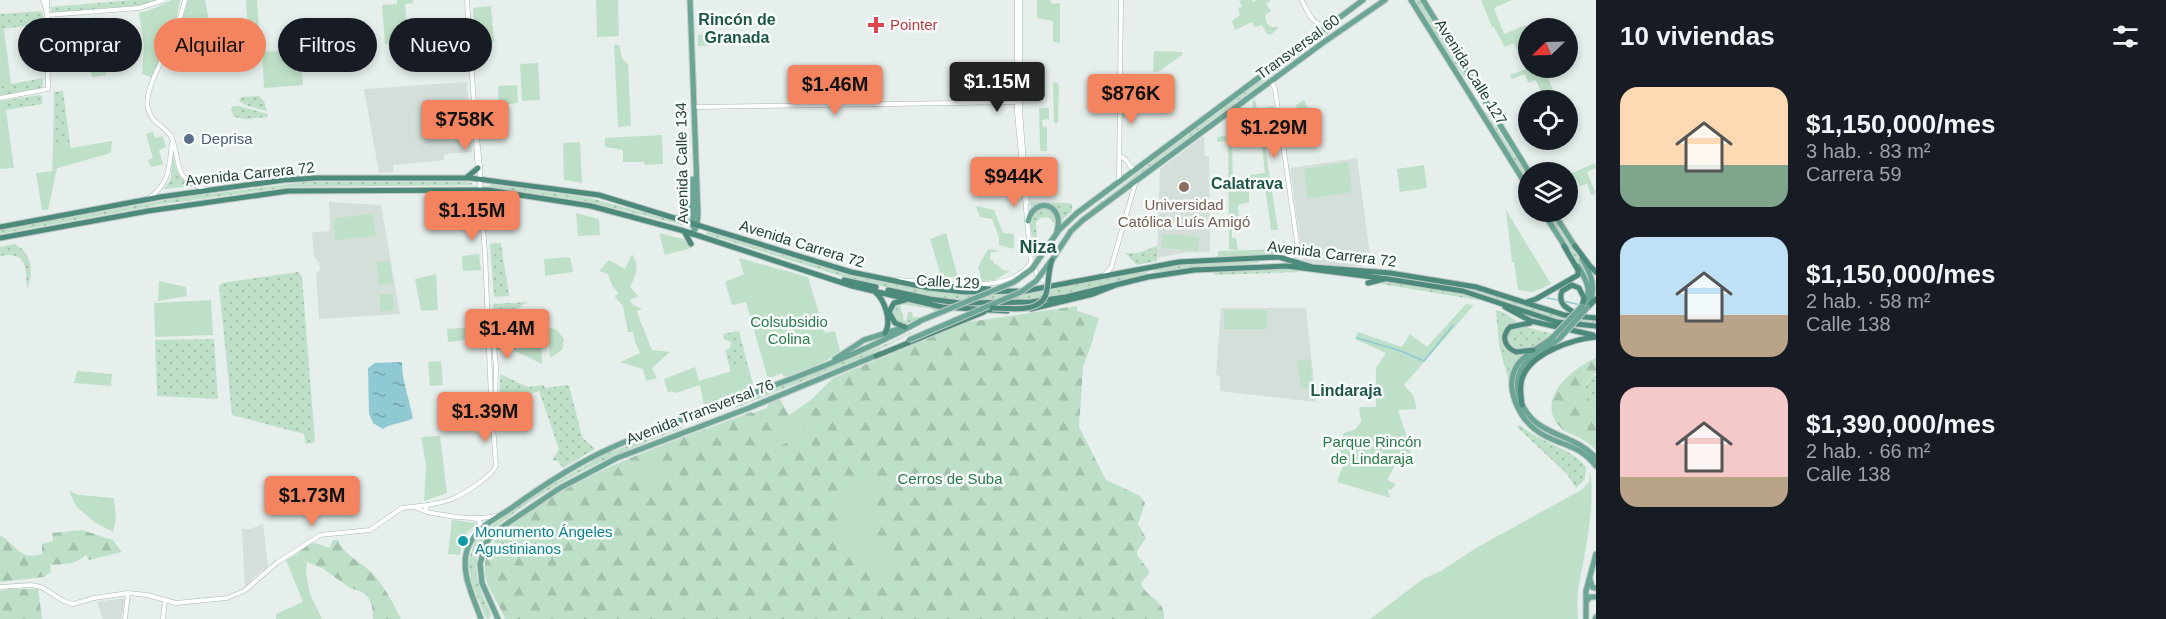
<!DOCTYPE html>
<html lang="es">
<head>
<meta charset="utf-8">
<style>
  body { margin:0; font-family:Helvetica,sans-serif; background:#20242c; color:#f1f3f6; height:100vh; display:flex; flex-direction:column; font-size:22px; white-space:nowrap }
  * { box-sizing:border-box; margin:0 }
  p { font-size:20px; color:#9ea1a6 }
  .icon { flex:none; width:33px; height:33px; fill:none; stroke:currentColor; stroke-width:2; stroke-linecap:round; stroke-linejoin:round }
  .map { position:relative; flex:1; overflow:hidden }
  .sheet { display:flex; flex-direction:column; background:#171b24; width:570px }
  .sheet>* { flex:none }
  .top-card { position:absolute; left:18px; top:18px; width:570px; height:54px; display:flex; gap:12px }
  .needle { width:39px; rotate:247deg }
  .fabs { position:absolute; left:1518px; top:18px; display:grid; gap:12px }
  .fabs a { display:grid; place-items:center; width:60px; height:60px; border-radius:50%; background:#171b24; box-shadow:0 3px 9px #0003; font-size:30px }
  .price { position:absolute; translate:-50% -51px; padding:0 14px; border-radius:6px; background:#f4845f; color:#111; font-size:20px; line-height:39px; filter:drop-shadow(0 2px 3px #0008) }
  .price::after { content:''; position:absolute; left:50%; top:36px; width:18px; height:14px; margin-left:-9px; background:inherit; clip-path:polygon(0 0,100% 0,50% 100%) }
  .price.current { background:#222; color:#fff }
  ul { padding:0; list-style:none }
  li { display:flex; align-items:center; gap:18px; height:150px; padding:0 24px }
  li span { display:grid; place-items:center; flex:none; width:168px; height:120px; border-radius:18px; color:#555 }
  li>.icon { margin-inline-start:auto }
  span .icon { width:72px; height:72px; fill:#fffc; stroke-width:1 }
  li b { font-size:26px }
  h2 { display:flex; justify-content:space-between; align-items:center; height:72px; padding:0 24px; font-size:26px }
  .chip { padding:0 21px; border-radius:27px; background:#171b24; box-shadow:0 3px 9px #0003; font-size:21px; line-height:54px }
  .chip.current { background:#f4845f; color:#111 }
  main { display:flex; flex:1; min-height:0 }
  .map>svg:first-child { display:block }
</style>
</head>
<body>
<main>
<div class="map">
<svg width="1596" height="619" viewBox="0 0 1596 619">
  <defs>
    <pattern id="grass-dots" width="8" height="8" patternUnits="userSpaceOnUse" patternTransform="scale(1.5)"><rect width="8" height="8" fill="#bfe0c8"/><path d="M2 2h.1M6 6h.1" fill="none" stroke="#a4c1ad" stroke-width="1.8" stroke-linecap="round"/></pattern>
    <pattern id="forest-firs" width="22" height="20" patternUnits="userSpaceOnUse" patternTransform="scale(1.5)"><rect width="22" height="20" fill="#bfe0c8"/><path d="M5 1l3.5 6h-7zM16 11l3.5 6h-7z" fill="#a4c1ad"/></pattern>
    <pattern id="water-ripples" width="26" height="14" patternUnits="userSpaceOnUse" patternTransform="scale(1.5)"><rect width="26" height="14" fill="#8ec9d4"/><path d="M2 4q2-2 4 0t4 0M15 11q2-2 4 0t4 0" fill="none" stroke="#74a5ad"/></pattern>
  </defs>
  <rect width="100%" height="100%" fill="#e6efeb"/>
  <path fill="#d4dfda" d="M467,82L472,152L444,154V160L393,165V172L379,173L364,89Z
    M1204,136L1205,156H1209L1210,252L1182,253L1157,258L1160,169Z
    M1357,158L1371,262L1361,266H1337L1303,262L1290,168Z
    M329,202L381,205L400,314L319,319L316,273L320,270L319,262L314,257L312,232L330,231Z
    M1221,308H1306L1316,402L1220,391V376L1216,375Z
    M263,524L268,567L253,578L245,589L242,529H250Z
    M125,598L121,619H103L97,602Z"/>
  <path fill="url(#grass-dots)" d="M132,0H160L137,7L51,14V7Z
    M1415,0H1420L1478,96L1457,67Z
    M42,11L44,24L0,29V14Z
    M1329,30L1330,32L1066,229L1144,168Z
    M43,78V85L40,89L0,96V86Z
    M63,91L70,144L53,148L54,92Z
    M39,95L42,96V104L0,111V101Z
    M259,96L264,101L267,111L245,105L239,101L241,97Z
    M239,106L268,114V117L245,119L234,117L231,109L233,106Z
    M1486,112L1528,176V184L1484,113Z
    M173,151C175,167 177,177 192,186L164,189L171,179Z
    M306,182H464L472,183V185L289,187L163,204L0,234V230L177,198Z
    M490,184L590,198L683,223V225L584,201L490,187Z
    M1030,202L1068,203L1072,204V211L1061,221L1056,209L1039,204L1031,209Z
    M1044,207L1055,213L1057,226L1048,217L1040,218L1036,222L1037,241L1043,245L1035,261L1030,222L1035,209Z
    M1546,212H1550L1589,273L1585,275Z
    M707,231C811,264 915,302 1026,293C1047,292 1068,285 1088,281C1108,277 1127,274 1147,271V274L1064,295L1035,300L959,301L941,299L857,281L706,234Z
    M501,243C503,261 507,277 509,296L494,297L490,244Z
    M15,244C32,253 34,272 27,289C26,268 27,251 0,256V247Z
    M1157,246V261L1137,265L1125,253H1138Z
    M1259,261L1257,263L1154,272L1155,269L1186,264Z
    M1284,268L1298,269L1299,272L1214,275V271Z
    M298,272L302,277L315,442L306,444L304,434L232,415L219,286L222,283Z
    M1346,272L1390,275L1481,290L1555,315L1596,320V324L1555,319L1480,293L1388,277Z
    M1387,280L1471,296L1490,302L1375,283Z
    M908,301L943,309L936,313L933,309L900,304L904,321H906L908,312H912L913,317H927L903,325L891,317L892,307L895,304Z
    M528,302L494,325L493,304Z
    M1496,310L1507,314L1517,322L1509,326L1505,330L1507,349L1513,353L1524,354L1510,385L1499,346Z
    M933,322L869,355L735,408L734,406L755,396L889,343Z
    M1518,325L1553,334C1543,347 1527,350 1512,349C1504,337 1506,332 1518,325Z
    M739,331L748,366L731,372L725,350L730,348L731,342L724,339L723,334Z
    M214,339L218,399L157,396L155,340Z
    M500,374L528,387L544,385L545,388L569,385L582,437L595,449L563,468L558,461L552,460L559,449L539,391L500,404Z
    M1594,375L1596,376V407C1584,394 1581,389 1594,375Z
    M1520,425C1541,444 1567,445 1586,467L1585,479L1576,488L1567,474L1517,427Z
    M681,426L682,428C622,451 566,475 514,513C499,524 483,534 478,553C472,577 483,594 491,615L489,619L486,618L473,587L468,563L474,543L482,532L540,492L605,454Z"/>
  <path fill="url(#forest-firs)" d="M1294,249L1291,254L1218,257V251Z
    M1077,306V311L1099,318L1090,348L1083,367L1079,427L1106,480L1130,491L1140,496L1145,503L1138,524L1146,538L1137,551V555L1150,572L1141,583C1146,599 1166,599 1164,619H505C499,601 482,585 485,564C487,540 509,527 527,514C595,465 674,442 751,412L753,413L767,408L769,403L780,399L789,415L811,400L833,378L968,322Z
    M1596,358V372C1582,387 1582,392 1596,407V450C1590,444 1584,440 1576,436C1572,434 1567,433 1563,430C1532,402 1570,369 1596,358Z
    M82,530L113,540L122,552L89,560L86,555C73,566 67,563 50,565L51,572L44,577L0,582V535C17,545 19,561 42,554V544L53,541L52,533Z
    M333,540H338C345,556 360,561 372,573C385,587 393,603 401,619H373L372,605L368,597L362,592L350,588L322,568L307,562L300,555L294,556L312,542L330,548Z
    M9,589H38L42,619H0V591Z"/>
  <path fill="#bfe0c8" d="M172,0H180L177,16L153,78L142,74L144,45L139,13L150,10Z
    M188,0H205L212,35L198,24L190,28L185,37L182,35L181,23Z
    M246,0H257L259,32H248Z
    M397,0H413V3L405,4L408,42L385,44L382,5L397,4Z
    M596,0H618L619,36L597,37Z
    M1037,0H1050L1052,4L1060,3V41L1058,43L1053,41V21L1037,18Z
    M1239,0H1252L1253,2L1257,0H1271L1266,4L1271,11L1265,15L1267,24L1272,27H1279L1271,35L1267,34L1262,25L1255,27L1252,22L1235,30L1232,21L1240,15L1238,8L1242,7Z
    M1481,0H1512L1494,8L1504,34L1526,25L1528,37L1519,42L1523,51L1518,53L1514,43L1505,47L1494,27H1492Z
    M491,6L494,42L475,43L473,8Z
    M97,17L106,75L92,77L81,19Z
    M0,29H4L11,84L0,86Z
    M720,34V45L698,46V35Z
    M376,39L377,51L358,53L356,41Z
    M614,45H619L622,58L628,64L631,126L618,127Z
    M300,50L303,85L264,88L262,52Z
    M1154,51L1182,52V55L1158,72H1153Z
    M538,63L540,100L522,101L520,64Z
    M1529,68H1544L1557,100L1553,99L1540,100L1543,97L1536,80L1528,83L1525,74L1512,79L1510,75Z
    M1156,77L1160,89L1123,119V78Z
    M1056,82L1059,85L1058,123H1054L1053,83Z
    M517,85L518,103L499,105L498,86Z
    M1255,99L1257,109L1273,106L1274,112L1262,115L1265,138L1260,139L1258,121L1245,122L1244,125L1239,128L1234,113L1237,112L1241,120L1255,119L1252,102Z
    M1304,100L1318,129L1321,141L1303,145L1296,105Z
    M1039,108H1049V119L1042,120L1043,127H1047V151H1040Z
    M6,110L14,168L0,169V111Z
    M1229,129H1233L1232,138L1233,189L1249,188V202L1238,205L1240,227H1232V238H1236L1238,250L1229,249L1228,141L1217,142V137L1229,135Z
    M153,132L155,138L163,136L166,147L159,150L163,164L151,167L148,160L153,158L146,134Z
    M662,135L663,164L645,165L644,162H623V150L605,147V138Z
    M112,141L111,153L57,168L48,210H42L36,173L52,171L53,148L70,144L71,148Z
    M580,142L582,183L564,180L563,143Z
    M1265,146L1278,230H1271L1264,179L1250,180V175L1265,173L1262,147Z
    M1348,162L1352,192L1308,199L1304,169Z
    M1595,163L1596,168L1587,172L1596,194L1591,195L1587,184L1580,186L1577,180L1572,178L1570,174Z
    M1424,165L1427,188L1400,192L1397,169Z
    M976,206L994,210L1003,233L1014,234V249L999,245V237L992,219L980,217Z
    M1506,210L1551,284L1533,292L1518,290L1514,262H1512Z
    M576,213L599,219L600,235L578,236Z
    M373,214L376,236L335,240L334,218Z
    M659,233L683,239L691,248L665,255Z
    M946,233L958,278L941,276L930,239Z
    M1163,234L1199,237L1198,251L1161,248Z
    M988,249L997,250L996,252H991L990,260L994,261V264L998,265L1002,270L1010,271L995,280L982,281L978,267Z
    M479,254L481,270L463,271L462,256Z
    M632,254C640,268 636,274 630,287L638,296L630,300L633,305L642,309L637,311C641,325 647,336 652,350L670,352L652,368L657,378L646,381L643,369L620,362L640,353L635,342L633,332H628L623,306L615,297L618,293L612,285L608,274L599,271L609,260L625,269Z
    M570,257L573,272L545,276L544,259Z
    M739,258L808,277L825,333L835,331L840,351C824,365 804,370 784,377L782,373L768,379L746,302L732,305L725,282L744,274Z
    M390,261L393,284L379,285L377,262Z
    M436,274L438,310L421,311L415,279Z
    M159,281L186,287L187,296L158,301Z
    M380,294H393L394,311H380Z
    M211,300L213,335L155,337L154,303Z
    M1466,304L1474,305L1404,385L1413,395L1417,409L1398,410L1411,449L1408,461L1398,460L1387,480L1396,484L1391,490L1387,489L1391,498L1337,482L1346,457L1336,447L1344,433L1356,429L1361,421L1359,407H1376V368L1386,353L1355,339L1358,332L1402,347L1410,334L1427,347Z
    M1224,310H1267V329H1224Z
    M1501,314L1512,321C1498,332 1499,352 1518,357L1510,371L1501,339Z
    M540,322L542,364L513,350H497V342L511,340Z
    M485,326L486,338L448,342L447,329Z
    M548,327L557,330L564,339L562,350L550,358Z
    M1310,359L1313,387L1301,389L1297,361Z
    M441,361L443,385L430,386L428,362Z
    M748,366L754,387L704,405L700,385L676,393L672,391L668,393L664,379L695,367L699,381Z
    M77,371L112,374L111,386L74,383Z
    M795,412L801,421L808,443L788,442L778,447L770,433Z
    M440,436L447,493L424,501L426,464L421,437Z
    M653,465L661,484L650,494L639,470Z
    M1590,472C1596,508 1584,555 1578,591C1577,600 1577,610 1578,619H1370L1423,579L1441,571L1476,548L1583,489L1589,482Z
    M873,475L875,476C872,503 868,514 876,541L884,544L888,580L868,572L840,549L837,503L830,496Z
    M69,491L79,495L114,498L116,518L113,532L94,522L76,506Z
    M452,520L477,523L463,537L460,555L448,554Z
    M300,555L303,556L307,562L306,572L310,594L322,619H276V614L303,602L286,560L294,556Z"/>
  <path fill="url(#water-ripples)" d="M402,362L403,377L413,418C403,424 393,422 383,429L373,423L369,414L368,368L375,363Z"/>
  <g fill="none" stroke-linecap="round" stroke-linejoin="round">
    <path stroke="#8ec9d4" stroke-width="1.5" d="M1547,298L1558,300
      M1563,301L1581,305
      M1357,338L1401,351L1424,361L1453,325"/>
    <defs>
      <path id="tertiary" d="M43,0L47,12
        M1302,0C1308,13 1312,25 1327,26
        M48,15L139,8L164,0
        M1271,81L1275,89L1298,249L1296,255L1288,258
        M0,98L48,89L47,0
        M694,107L1020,102
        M1120,156L1125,159L1134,171
        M1119,182L1121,0
        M1104,275L1111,268L1136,181
        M414,507L427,512
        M0,587L31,585L41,587L64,601L73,604L94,598L128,593L147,595L176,603L227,598L244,591L278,562L320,535L370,530L402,508L428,505
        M125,619L128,593
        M163,619L165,600"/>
      <path id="secondary" d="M185,0C182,12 178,24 174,35C166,54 143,90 148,109C152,125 169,127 173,141C182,171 173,177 207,190
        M467,0L475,119
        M1020,0V110L1027,203
        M475,117L480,168V190L485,253L491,398L496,466C491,477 464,494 452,499C445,502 436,503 428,505L426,508L427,512C448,516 475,521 495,516
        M475,129L478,170
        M148,199C170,183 169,169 172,143
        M1034,267L1038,277L1048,283
        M899,280L937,283
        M944,283C970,285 1015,289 1031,262L1017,113V0
        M491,317L496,366L495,411
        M466,547L470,537L480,524L479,520L475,519"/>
      <path id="primary" d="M690,0L698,214L697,226L692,234
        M1411,0L1528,188
        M1423,0L1529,172
        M1543,212L1566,248
        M1553,212L1576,248
        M677,218L689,211L693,202
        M1028,221C1035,195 1065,204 1057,231
        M693,226V179
        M1047,247L1059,230L1077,213L1363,0
        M1582,259C1592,275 1596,287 1589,305
        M1052,260L1071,231L1083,220L1324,42L1385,0
        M1578,266C1586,280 1594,291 1582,306
        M1554,336C1543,347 1527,351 1518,364C1502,387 1520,420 1540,433C1561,446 1579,444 1596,466
        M1561,337C1550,348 1533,353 1524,365C1517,374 1516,386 1519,396C1531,438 1571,430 1596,458
        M835,359L864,340L905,327
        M1590,579L1592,587L1596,588
        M1586,602L1590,597H1596
        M481,619C473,596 458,569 469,545C477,527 495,519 510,509C542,486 575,464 611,448C641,434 673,423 705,411C777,384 851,359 919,322
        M498,619L482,583L480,564L486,543L493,534L508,523L560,488L617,458L749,408L880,354
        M1586,619V591L1596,554
        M1595,619L1596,617"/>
      <path id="trunk" d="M466,178L478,168
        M481,204L487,198L496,193
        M0,227L160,197L284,180L316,178H470L599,195L851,272L929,288L966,292L1025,291L1179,262L1279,257L1312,267L1390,273L1476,287L1564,315L1596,318
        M685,233L691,244
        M0,238L148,211L288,191L488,190L591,206L684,231L852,286L942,307L1007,311
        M1575,246L1590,266L1596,272
        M844,280L876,287
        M1368,283L1384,279
        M921,284L989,289
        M888,290L930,299L959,303L1031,302L1066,297L1148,277L1194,270L1287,266L1388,279L1463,291L1557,322L1596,326
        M875,292C885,300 892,322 885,333
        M1527,302L1536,299L1578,275V270L1564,246
        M1505,307L1531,321L1593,335
        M1588,307L1596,299
        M1031,309L1093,294L1116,285
        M1579,315C1568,309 1557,305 1562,291L1572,285L1579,288L1584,298L1582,306
        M1530,323L1510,327C1501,336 1504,347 1516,352L1533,350
        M905,327L895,323L889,312L894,303L905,300
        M876,356L984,312
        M1522,405C1521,395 1519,385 1523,376C1532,353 1573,339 1596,337"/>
    </defs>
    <use href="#tertiary" stroke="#a8b8b2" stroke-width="5"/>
    <use href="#secondary" stroke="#a4bbb3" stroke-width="5"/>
    <use href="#primary" stroke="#c2cac8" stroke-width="7"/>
    <use href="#trunk" stroke="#c2cac8" stroke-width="7"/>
    <use href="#tertiary" stroke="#fff" stroke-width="4"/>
    <use href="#secondary" stroke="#fff" stroke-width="4"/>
    <use href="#primary" stroke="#6aa596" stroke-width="5"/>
    <use href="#trunk" stroke="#4c8a7c" stroke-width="5"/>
    <defs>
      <path id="primary-bridge" d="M920,321L1014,282L1032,269L1047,247
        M1554,336L1582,306
        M1561,337L1588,307
        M909,340L1021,292L1036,281L1051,261"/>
      <path id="trunk-bridge" d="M992,308C1008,308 1040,314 1046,294C1049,283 1048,271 1052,260"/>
    </defs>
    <use href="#primary-bridge" stroke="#c2cac8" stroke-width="7" stroke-linecap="butt"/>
    <use href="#trunk-bridge" stroke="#c2cac8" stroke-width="7" stroke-linecap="butt"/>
    <use href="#primary-bridge" stroke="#6aa596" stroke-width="5"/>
    <use href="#trunk-bridge" stroke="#4c8a7c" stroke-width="5"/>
  </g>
  <path fill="#e0444e" stroke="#f7fbf9" stroke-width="2" d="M873 16h6v6h6v6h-6v6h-6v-6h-6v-6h6z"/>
  <circle fill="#5c6f8a" stroke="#f7fbf9" stroke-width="2" cx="189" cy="139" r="6"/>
  <circle fill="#8d6e63" stroke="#f7fbf9" stroke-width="2" cx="1184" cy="187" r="6"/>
  <circle fill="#0f9aa8" stroke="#f7fbf9" stroke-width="2" cx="463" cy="541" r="6"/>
  <g text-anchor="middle" stroke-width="5" stroke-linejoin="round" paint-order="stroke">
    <g font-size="15" fill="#be3a42" stroke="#f7fbf9" text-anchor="start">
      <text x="890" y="30">Pointer</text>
    </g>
    <g font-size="15" fill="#24423a" stroke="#f7fbf9">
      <text transform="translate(1298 47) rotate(-36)" y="5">Transversal 60</text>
      <text transform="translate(1471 72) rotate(58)" y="5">Avenida Calle 127</text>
      <text transform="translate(682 163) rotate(-91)" y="5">Avenida Calle 134</text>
      <text transform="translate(250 174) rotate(-6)" y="5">Avenida Carrera 72</text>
      <text transform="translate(802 244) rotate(17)" y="5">Avenida Carrera 72</text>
      <text transform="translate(1332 254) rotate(7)" y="5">Avenida Carrera 72</text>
      <text transform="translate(948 282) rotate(3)" y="5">Calle 129</text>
      <text transform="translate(700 412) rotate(-21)" y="5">Avenida Transversal 76</text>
    </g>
    <g font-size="15" fill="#4e5e75" stroke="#f7fbf9" text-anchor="start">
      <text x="201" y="144">Deprisa</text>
    </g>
    <g font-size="15" fill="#785e54" stroke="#f7fbf9">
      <text x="1184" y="210">Universidad<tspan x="1184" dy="17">Católica Luís Amigó</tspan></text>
    </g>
    <g font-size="15" fill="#2d7a4b" stroke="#f7fbf9">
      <text x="789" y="327">Colsubsidio<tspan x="789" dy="17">Colina</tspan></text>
      <text x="1372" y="447">Parque Rincón<tspan x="1372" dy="17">de Lindaraja</tspan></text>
      <text x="950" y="484">Cerros de Suba</text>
    </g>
    <g font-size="15" fill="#0d838f" stroke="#f7fbf9" text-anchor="start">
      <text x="475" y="537">Monumento Ángeles<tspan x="475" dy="17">Agustinianos</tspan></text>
    </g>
    <g font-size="16" font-weight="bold" fill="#1f5548" stroke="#f7fbf9">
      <text x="737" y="25">Rincón de<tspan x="737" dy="18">Granada</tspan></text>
      <text x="1247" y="189">Calatrava</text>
      <text x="1346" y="396">Lindaraja</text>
    </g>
    <g font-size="18" font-weight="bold" fill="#1f5548" stroke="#f7fbf9">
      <text x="1038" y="253">Niza</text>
    </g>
  </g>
</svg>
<div class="fabs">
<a><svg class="needle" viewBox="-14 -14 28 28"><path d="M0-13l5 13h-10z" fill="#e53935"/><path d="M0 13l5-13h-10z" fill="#9ea1a6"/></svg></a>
<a><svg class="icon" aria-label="locate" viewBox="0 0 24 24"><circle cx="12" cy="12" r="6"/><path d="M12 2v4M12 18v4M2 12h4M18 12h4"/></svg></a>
<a><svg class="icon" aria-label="layers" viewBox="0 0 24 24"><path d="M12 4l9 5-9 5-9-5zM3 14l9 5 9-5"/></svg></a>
</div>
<b class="price current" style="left:997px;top:113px">$1.15M</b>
<b class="price" style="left:835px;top:116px">$1.46M</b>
<b class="price" style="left:1131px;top:125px">$876K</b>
<b class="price" style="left:465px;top:151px">$758K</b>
<b class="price" style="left:1274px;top:159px">$1.29M</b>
<b class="price" style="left:1014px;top:208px">$944K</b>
<b class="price" style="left:472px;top:242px">$1.15M</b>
<b class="price" style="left:507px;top:360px">$1.4M</b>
<b class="price" style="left:485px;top:443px">$1.39M</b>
<b class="price" style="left:312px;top:527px">$1.73M</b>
<div class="top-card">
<a class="chip">Comprar</a>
<a class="chip current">Alquilar</a>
<a class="chip">Filtros</a>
<a class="chip">Nuevo</a>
</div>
</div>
<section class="sheet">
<h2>10 viviendas<svg class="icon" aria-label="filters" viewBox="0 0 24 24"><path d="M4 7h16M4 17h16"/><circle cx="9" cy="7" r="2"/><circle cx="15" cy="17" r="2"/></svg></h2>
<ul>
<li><span style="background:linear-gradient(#ffd9b3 65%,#7fa58c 0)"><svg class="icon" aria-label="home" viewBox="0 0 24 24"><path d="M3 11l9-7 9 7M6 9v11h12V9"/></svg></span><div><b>$1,150,000/mes</b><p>3 hab. · 83 m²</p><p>Carrera 59</p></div></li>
<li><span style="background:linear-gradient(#bfe0f5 65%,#b9a48a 0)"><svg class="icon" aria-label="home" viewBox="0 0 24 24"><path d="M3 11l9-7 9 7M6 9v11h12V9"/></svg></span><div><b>$1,150,000/mes</b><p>2 hab. · 58 m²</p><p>Calle 138</p></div></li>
<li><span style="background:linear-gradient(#f6c9c9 75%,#b9a48a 0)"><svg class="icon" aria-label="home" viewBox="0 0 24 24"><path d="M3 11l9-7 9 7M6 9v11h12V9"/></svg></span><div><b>$1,390,000/mes</b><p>2 hab. · 66 m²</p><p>Calle 138</p></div></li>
</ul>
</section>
</main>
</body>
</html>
